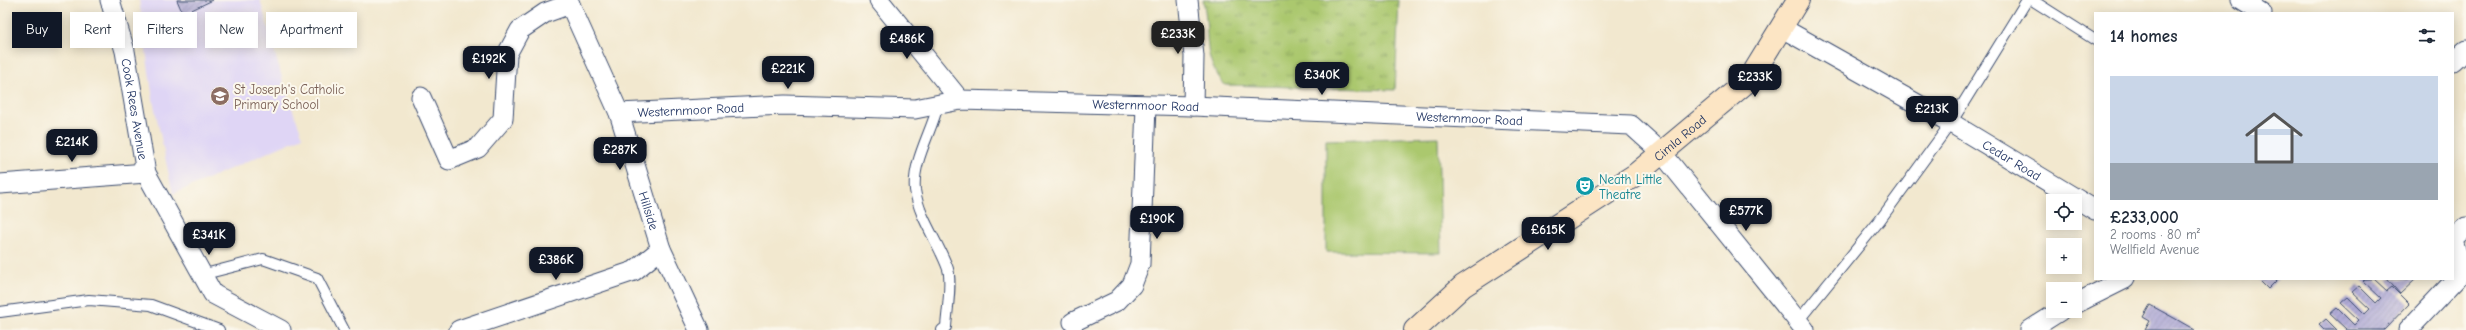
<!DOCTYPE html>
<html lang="en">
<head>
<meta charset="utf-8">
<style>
  body { margin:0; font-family:"Comic Neue",sans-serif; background:#f6f6f7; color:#1f2937; height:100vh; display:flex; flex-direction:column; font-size:15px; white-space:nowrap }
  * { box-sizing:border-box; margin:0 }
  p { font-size:13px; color:#747a83 }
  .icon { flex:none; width:22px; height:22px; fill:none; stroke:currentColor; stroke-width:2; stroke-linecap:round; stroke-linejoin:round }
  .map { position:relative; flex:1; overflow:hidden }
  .panel { position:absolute; left:2094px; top:12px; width:360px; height:268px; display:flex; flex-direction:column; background:#fff; border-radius:0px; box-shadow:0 2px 10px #0003 }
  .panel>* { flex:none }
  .hud { position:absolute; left:12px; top:12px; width:380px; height:36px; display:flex; gap:8px }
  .buttons { position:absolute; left:2046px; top:194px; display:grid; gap:8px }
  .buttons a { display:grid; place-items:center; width:36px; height:36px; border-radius:0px; background:#fff; box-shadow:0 2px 10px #0003; font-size:20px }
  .price { position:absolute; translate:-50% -34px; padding:0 9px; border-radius:8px; background:#111827; color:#fff; font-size:13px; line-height:26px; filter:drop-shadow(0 1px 2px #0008) }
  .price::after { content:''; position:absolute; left:50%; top:24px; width:12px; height:9px; margin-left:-6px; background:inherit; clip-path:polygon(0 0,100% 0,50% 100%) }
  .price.selected { background:#222; color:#fff }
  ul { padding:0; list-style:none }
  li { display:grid; align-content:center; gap:8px; height:212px; padding:0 16px }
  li+li { border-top:1px solid #e0e1e3 }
  li span { display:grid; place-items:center; height:124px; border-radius:0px; color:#555 }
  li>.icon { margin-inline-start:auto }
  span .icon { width:72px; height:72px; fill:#fffc; stroke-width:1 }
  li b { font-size:17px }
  h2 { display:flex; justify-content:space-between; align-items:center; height:48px; padding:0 16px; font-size:17px }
  .pill { padding:0 14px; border-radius:0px; background:#fff; box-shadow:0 2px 10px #0003; font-size:14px; line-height:36px }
  .pill.selected { background:#111827; color:#fff }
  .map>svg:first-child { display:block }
</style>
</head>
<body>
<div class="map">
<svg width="2466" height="330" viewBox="0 0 2466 330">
  <defs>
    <pattern id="grass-tufts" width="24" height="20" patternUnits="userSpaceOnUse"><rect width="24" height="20" fill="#abc86e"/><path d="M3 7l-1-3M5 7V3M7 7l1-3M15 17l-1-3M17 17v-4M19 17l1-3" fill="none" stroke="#8aa35e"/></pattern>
    <pattern id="building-hatch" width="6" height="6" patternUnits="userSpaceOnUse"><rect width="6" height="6" fill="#b1abd6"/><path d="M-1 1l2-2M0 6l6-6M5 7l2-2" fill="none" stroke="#8f8cb1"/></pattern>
  </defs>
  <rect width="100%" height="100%" fill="#fbf7ec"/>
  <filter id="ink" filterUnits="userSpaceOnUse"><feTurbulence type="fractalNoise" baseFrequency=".025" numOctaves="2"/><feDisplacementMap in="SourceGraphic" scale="8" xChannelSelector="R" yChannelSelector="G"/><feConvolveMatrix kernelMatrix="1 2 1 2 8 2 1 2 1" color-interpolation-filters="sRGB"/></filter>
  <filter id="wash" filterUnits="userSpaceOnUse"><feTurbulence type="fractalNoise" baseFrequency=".012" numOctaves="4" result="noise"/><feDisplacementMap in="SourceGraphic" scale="16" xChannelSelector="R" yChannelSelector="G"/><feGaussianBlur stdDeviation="0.9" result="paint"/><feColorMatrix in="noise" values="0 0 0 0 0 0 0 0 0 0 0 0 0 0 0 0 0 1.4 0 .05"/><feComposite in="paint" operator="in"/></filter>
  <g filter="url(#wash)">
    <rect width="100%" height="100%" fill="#f2e8cf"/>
    <path fill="#dfd5f5" d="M139,0H260L286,92L303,137L173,194L153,100Z"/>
    <path fill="url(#grass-tufts)" stroke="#637c66" d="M1203,0H1399L1395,90L1225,85C1200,57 1211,34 1203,0Z"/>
    <path fill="#abc86e" stroke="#637c66" d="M1438,137L1441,253L1326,252V140Z"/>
    <g id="blocks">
      <path fill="url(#building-hatch)" d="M177,0H213L183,14Z
        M2258,279H2278L2268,289Z
        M2365,279H2374L2387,291L2392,287L2409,304L2384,330H2347L2330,314L2337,308L2354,325L2359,320L2341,303L2348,297L2365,314L2370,309L2352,292L2359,286L2376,303L2381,298L2363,281Z
        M2387,279H2416L2400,294Z
        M2150,305L2174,318L2195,330H2145L2150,321L2143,317Z
        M2326,319L2337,330H2324L2319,325Z"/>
    </g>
  </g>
  <g filter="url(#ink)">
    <use href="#blocks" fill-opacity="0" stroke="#3b4b6f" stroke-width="1"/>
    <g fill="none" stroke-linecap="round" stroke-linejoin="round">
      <defs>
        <path id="lane" d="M2032,0L2095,40
          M938,105C932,131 912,162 915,190C919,218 939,243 948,269C952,283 947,312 946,327L942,330
          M201,275L263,259L317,278L344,330
          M0,312L89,300L151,305L219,330
          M1798,321L1880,220L1951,123L2027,0"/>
        <g id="street">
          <path id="s1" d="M110,0L125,51L146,173L213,294L281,330"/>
          <path id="s2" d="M568,0L619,113L661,249L699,330"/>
          <path d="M879,0L960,100"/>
          <path d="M1188,0L1194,56L1193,106"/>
          <path d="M2241,0L2262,13"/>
          <path id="s3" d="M1782,28L1951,123L2095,210"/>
          <path d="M2453,62L2466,50"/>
          <path d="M421,97L449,160L478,148L503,119L507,54L520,30L545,13L570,4"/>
          <path id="s4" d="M619,113L785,105L915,109L960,100L1193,106L1631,125L1662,153L1805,330"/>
          <path d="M0,184L146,173"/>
          <path d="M2453,238L2466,227"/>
          <path d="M2075,304L2125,279"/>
          <path d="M1073,322L1117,301L1132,285L1140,264L1146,106"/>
          <path d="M459,330L634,271L661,249"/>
          <path d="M2030,330L2060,311"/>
          <path d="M2408,330L2457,278L2459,260L2453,240"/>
        </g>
        <g id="secondary">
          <path id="s5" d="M1415,330L1463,286L1635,175L1749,80L1798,0"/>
        </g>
      </defs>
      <use href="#lane" stroke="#3b4b6f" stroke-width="12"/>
      <use href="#street" stroke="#3b4b6f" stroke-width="21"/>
      <use href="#secondary" stroke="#3b4b6f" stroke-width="24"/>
      <use href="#lane" stroke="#fff" stroke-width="10"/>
      <use href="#street" stroke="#fff" stroke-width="19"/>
      <use href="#secondary" stroke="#fce5c4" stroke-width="22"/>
    </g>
  </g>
  <defs>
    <symbol id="school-disc" viewBox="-11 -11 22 22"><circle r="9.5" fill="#8d6e63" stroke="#fbf7ec"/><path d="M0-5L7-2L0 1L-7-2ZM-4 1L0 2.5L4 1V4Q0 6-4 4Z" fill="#fff"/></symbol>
    <symbol id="theatre-disc" viewBox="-11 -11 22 22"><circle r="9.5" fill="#0f9aa8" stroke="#fbf7ec"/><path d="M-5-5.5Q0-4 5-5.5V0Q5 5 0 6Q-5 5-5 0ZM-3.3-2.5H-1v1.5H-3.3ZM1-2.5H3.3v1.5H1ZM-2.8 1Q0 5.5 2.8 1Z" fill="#fff"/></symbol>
  </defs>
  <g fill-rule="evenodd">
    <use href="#school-disc" x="209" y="85" width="22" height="22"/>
    <use href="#theatre-disc" x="1574" y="175" width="22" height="22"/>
  </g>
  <g text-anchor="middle" stroke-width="4" stroke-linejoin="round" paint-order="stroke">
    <g font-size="13" fill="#785e54" stroke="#fbf7ec" text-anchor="start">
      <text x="234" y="94">St Joseph's Catholic<tspan x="234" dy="15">Primary School</tspan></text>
    </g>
    <g font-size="13" fill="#1b2f5e" stroke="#fbf7ec">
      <text dy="5" stroke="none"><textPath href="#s4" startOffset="528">Westernmoor Road</textPath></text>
      <text dy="5" stroke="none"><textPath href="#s1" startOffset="112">Cook Rees Avenue</textPath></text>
      <text dy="5" stroke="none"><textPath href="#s4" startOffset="72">Westernmoor Road</textPath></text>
      <text dy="5" stroke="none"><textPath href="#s4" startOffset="852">Westernmoor Road</textPath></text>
      <text dy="5" stroke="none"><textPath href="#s5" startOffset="328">Cimla Road</textPath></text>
      <text dy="5" stroke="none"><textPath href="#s3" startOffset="265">Cedar Road</textPath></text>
      <text dy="5" stroke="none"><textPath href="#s2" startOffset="226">Hillside</textPath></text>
    </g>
    <g font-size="13" fill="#0d838f" stroke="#fbf7ec" text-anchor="start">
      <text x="1599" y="184">Neath Little<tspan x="1599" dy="15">Theatre</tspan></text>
    </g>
  </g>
</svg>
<div class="buttons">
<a><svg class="icon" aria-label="locate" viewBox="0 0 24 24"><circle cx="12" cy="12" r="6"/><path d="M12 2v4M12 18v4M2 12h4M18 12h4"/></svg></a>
<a>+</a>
<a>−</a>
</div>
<b class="price selected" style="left:1178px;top:55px">£233K</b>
<b class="price" style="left:907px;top:60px">£486K</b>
<b class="price" style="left:489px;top:80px">£192K</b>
<b class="price" style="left:788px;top:90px">£221K</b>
<b class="price" style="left:1322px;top:96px">£340K</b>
<b class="price" style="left:1755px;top:98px">£233K</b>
<b class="price" style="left:1932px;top:130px">£213K</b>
<b class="price" style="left:72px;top:163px">£214K</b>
<b class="price" style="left:620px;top:171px">£287K</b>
<b class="price" style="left:1746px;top:232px">£577K</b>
<b class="price" style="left:1157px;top:240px">£190K</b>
<b class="price" style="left:1548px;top:251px">£615K</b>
<b class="price" style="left:209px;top:256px">£341K</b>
<b class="price" style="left:556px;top:281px">£386K</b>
<div class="hud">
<a class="pill selected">Buy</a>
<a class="pill">Rent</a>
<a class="pill">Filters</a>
<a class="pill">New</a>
<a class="pill">Apartment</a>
</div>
<section class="panel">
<h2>14 homes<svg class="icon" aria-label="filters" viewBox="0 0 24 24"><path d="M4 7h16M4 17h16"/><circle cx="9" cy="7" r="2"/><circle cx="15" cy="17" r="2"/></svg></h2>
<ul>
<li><span style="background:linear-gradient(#c9d6e8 70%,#9aa5b1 0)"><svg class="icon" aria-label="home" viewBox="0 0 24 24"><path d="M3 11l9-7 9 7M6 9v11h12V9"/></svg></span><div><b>£233,000</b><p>2 rooms · 80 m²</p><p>Wellfield Avenue</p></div></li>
</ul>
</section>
</div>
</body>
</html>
